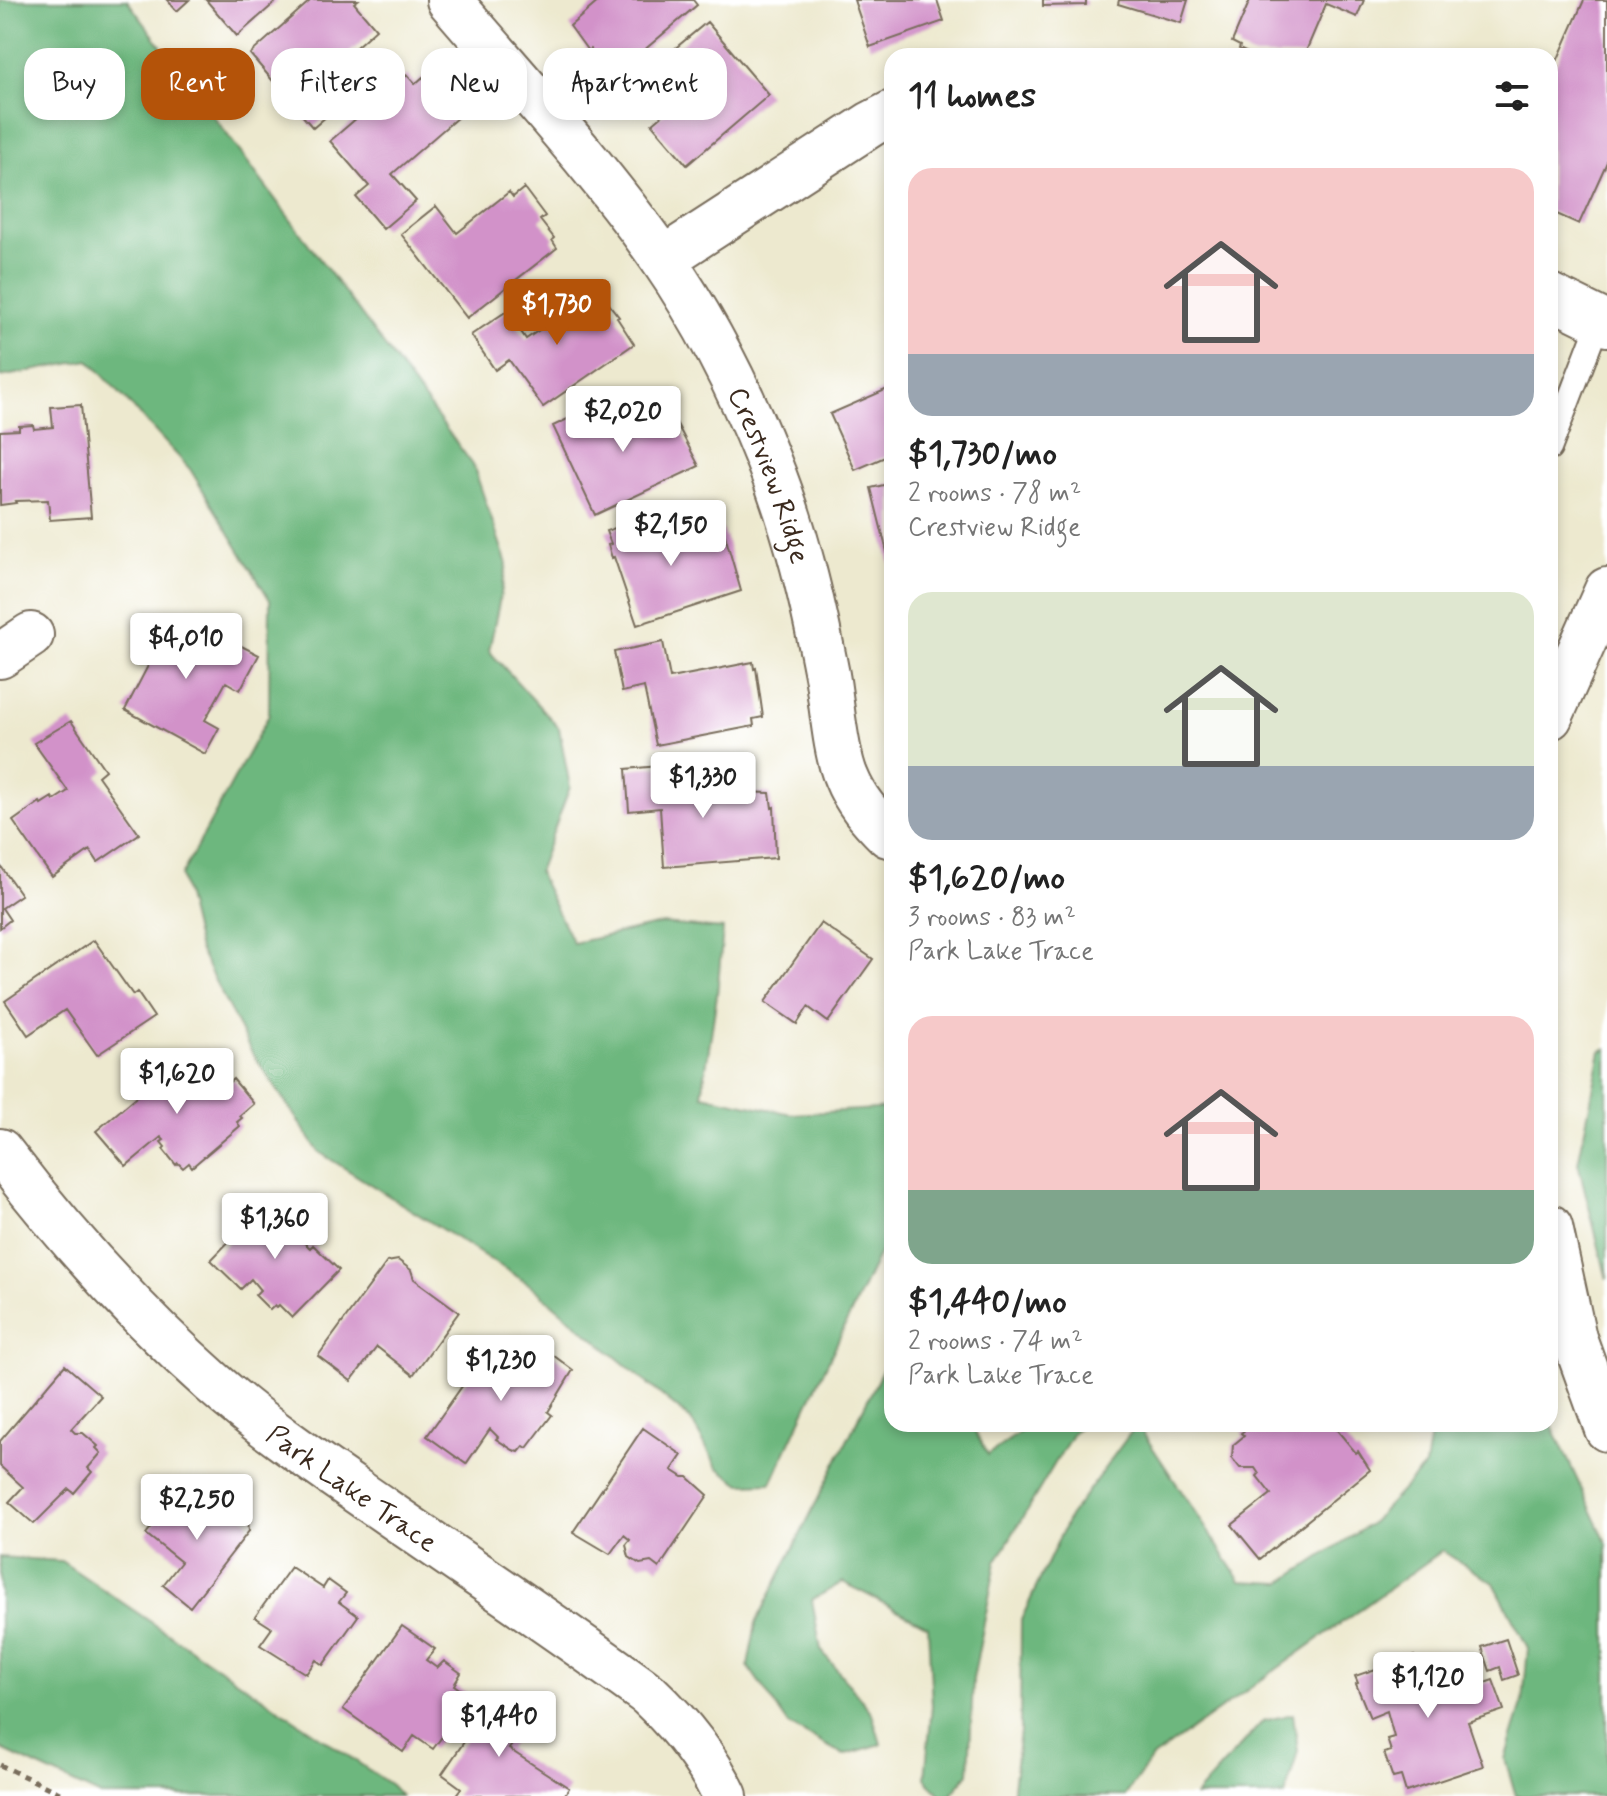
<!DOCTYPE html>
<html lang="en">
<head>
<meta charset="utf-8">
<style>
  body { margin:0; font-family:Mynerve,sans-serif; background:#f2f2f2; color:#222; height:100vh; display:flex; flex-direction:column; font-size:30px; white-space:nowrap }
  * { box-sizing:border-box; margin:0 }
  p { font-size:26px; color:#767676 }
  .icon { flex:none; width:44px; height:44px; fill:none; stroke:currentColor; stroke-width:2; stroke-linecap:round; stroke-linejoin:round }
  .map { position:relative; flex:1; overflow:hidden }
  .sheet { position:absolute; left:884px; top:48px; width:674px; height:1384px; display:flex; flex-direction:column; background:#fff; border-radius:24px; box-shadow:0 4px 12px #0003 }
  .sheet>* { flex:none }
  .guide { position:absolute; left:24px; top:48px; width:740px; height:72px; display:flex; gap:16px }
  .price { position:absolute; translate:-50% -68px; padding:0 18px; border-radius:8px; background:#fff; color:#222; font-size:26px; line-height:52px; filter:drop-shadow(0 2px 4px #0008) }
  .price::after { content:''; position:absolute; left:50%; top:48px; width:24px; height:18px; margin-left:-12px; background:inherit; clip-path:polygon(0 0,100% 0,50% 100%) }
  .price.active { background:#b45309; color:#fff }
  ul { padding:0; list-style:none }
  li { display:grid; align-content:center; gap:16px; height:424px; padding:0 24px }
  li span { display:grid; place-items:center; height:248px; border-radius:24px; color:#555 }
  li>.icon { margin-inline-start:auto }
  span .icon { width:144px; height:144px; fill:#fffc; stroke-width:1 }
  li b { font-size:34px }
  h2 { display:flex; justify-content:space-between; align-items:center; height:96px; padding:0 24px; font-size:34px }
  .tag { padding:0 28px; border-radius:24px; background:#fff; box-shadow:0 4px 12px #0003; font-size:28px; line-height:72px }
  .tag.active { background:#b45309; color:#fff }
  .map>svg:first-child { display:block }
</style>
</head>
<body>
<div class="map">
<svg width="1607" height="1796" viewBox="0 0 1607 1796">
  <rect width="100%" height="100%" fill="#fff"/>
  <filter id="ink" filterUnits="userSpaceOnUse"><feTurbulence type="fractalNoise" baseFrequency=".0125" numOctaves="2"/><feDisplacementMap in="SourceGraphic" scale="16" xChannelSelector="R" yChannelSelector="G"/><feConvolveMatrix kernelMatrix="1 2 1 2 8 2 1 2 1" color-interpolation-filters="sRGB"/></filter>
  <filter id="wash" filterUnits="userSpaceOnUse"><feTurbulence type="fractalNoise" baseFrequency=".006" numOctaves="4" result="noise"/><feDisplacementMap in="SourceGraphic" scale="32" xChannelSelector="R" yChannelSelector="G"/><feGaussianBlur stdDeviation="1.8" result="paint"/><feColorMatrix in="noise" values="0 0 0 0 0 0 0 0 0 0 0 0 0 0 0 0 0 1.4 0 .05"/><feComposite in="paint" operator="in"/></filter>
  <g filter="url(#wash)">
    <rect width="100%" height="100%" fill="#ede9cf"/>
    <path fill="#6db77e" stroke="#54704e" stroke-width="2" d="M0,0H127L473,465L507,564L489,651L559,728L570,787L538,872L573,943L661,924L723,929L717,995L702,1095L792,1114L892,1108V1226L771,1483L741,1484L717,1467L691,1420L529,1284L319,1152L251,1051L199,950L181,876L269,715L270,600L190,469L89,360L0,377Z
      M1607,1048V1279L1578,1163L1601,1051Z
      M892,1351V1424H971L988,1455L1031,1424H1082L1073,1433L996,1562L973,1679L969,1773L950,1796H941L925,1778L932,1706L928,1626L843,1582L812,1600L821,1650L872,1713L881,1744L844,1755L789,1725L748,1666L756,1623Z
      M1550,1421L1607,1544V1796H1516L1505,1759L1523,1701L1528,1648L1494,1583L1442,1551L1152,1758L1125,1796H1012L1020,1731L1021,1620L1069,1517L1137,1424L1241,1581L1281,1583L1370,1524L1425,1466L1431,1429L1427,1424H1550Z
      M0,1557L61,1561L391,1785L401,1796H101L0,1749Z
      M1293,1714L1298,1751L1285,1796H1195L1263,1721Z"/>
    <g id="blocks">
      <path fill="#d292c9" d="M167,0H189L177,11Z
        M206,0H278L237,36Z
        M311,0H358L354,3L376,29L337,64L358,89L313,128L250,54Z
        M600,0H693L697,5L622,69L617,62L608,70L590,49L588,51L570,26Z
        M854,0H937L944,21L870,47Z
        M1043,0H1086V5L1043,6Z
        M1119,0H1188L1181,23L1118,4Z
        M1250,0H1364L1357,17L1326,4L1304,56H1254L1239,49L1240,46L1232,42Z
        M1584,0H1607V162L1579,224L1550,211V77Z
        M707,22L769,95L687,165L652,124L699,84L672,51Z
        M407,75L415,84L423,77L458,117L392,174L416,201L383,229L356,197L369,186L330,141Z
        M524,188L545,216L540,220L554,238L552,240L557,248L467,318L401,234L436,206L457,233L509,192L513,197Z
        M598,290L619,317L617,318L634,344L543,407L509,360L495,370L471,335L507,311L526,339Z
        M892,387V454L855,470L830,414Z
        M605,401L619,431L668,407L699,466L595,515L553,426Z
        M81,405L91,517L50,520L48,500L15,501L16,503L0,505V431L19,430V426L33,425L34,429L53,427L51,407Z
        M892,483V568H891L871,488Z
        M660,513L670,544L720,527L724,532L741,591L637,625L614,557L612,558L608,545L611,544L606,531Z
        M153,615L215,645L220,635L259,655L240,690L226,682L205,720L219,728L205,754L125,710L150,662L133,653Z
        M663,642L670,678L753,662L754,669L756,668L763,717L753,719L754,726L656,745L644,687L622,692L614,652Z
        M71,721L105,770L98,776L139,834L98,862L90,850L52,877L13,821L40,802L41,804L52,797L54,800L68,791L34,743Z
        M682,764L685,799L743,795V792L770,793L772,808L774,807L776,858L664,867L660,808L629,811L626,769Z
        M0,865L21,895L2,908L10,920L0,928Z
        M821,923L873,959L828,1022L808,1007L797,1024L765,1002Z
        M94,940L133,995L137,992L154,1017L97,1055L65,1010L28,1035L5,1001Z
        M187,1054L219,1091L233,1079L254,1104L240,1116L242,1118L237,1122L240,1126L192,1167L189,1163L183,1168L178,1163L176,1165L163,1149L165,1147L161,1142L164,1140L161,1137L126,1166L96,1131Z
        M268,1201L286,1219L292,1218L301,1227V1234L298,1237L310,1248L313,1245L339,1270L292,1318L279,1305L277,1307L275,1305L270,1310L255,1295L260,1290L251,1279L241,1289L211,1260Z
        M398,1260L411,1270L414,1279L459,1312L413,1375L377,1347L351,1381L318,1356L387,1262Z
        M494,1341L534,1369L546,1350L573,1370L548,1412L552,1415L527,1448L524,1446L519,1452L513,1450L496,1439L498,1437L490,1429L466,1464L427,1436Z
        M65,1365L101,1396L71,1429L75,1433H83L98,1446L96,1448L101,1453L88,1468L92,1472L74,1493L69,1489L34,1524L9,1502L23,1487L0,1466V1441Z
        M1253,1424H1332L1356,1453L1358,1451L1370,1470L1260,1559L1232,1525L1271,1494L1257,1476L1259,1474L1255,1468H1240L1232,1458L1233,1445L1244,1436L1241,1433Z
        M643,1428L682,1455L672,1470L683,1477H688L708,1495L659,1568L651,1562L640,1564L629,1557L626,1545L630,1540L624,1535L610,1554L573,1532Z
        M183,1487L214,1508L216,1504L228,1514L239,1512L248,1520L249,1531L190,1607L163,1585L181,1562L146,1534Z
        M291,1567L323,1588L328,1580L346,1593L339,1602L358,1616L323,1665L316,1660L306,1674L260,1645L272,1628L255,1617Z
        M402,1626L435,1649L426,1660L437,1668L444,1661L461,1673L454,1685L471,1697L433,1749L414,1736L403,1752L343,1709Z
        M1506,1639L1518,1675L1504,1680L1500,1667L1490,1671L1482,1647Z
        M1414,1656L1422,1678L1457,1666L1465,1690L1493,1680L1504,1710L1468,1722L1483,1766L1406,1792L1401,1776L1393,1778L1384,1753L1391,1751L1387,1739L1394,1737L1387,1711L1370,1718L1356,1684L1358,1683L1355,1676Z
        M497,1694L531,1718L509,1749L569,1788L564,1796H455L461,1788L442,1774Z"/>
    </g>
  </g>
  <g filter="url(#ink)">
    <use href="#blocks" fill-opacity="0" stroke="#796d5c" stroke-width="2"/>
    <g fill="none" stroke-linecap="round" stroke-linejoin="round">
      <defs>
        <path id="lane" d="M1550,449L1601,316"/>
        <g id="street">
          <path id="s1" d="M449,0C521,84 597,166 661,257C704,319 740,389 768,460C796,529 813,602 827,675C832,703 835,752 846,777C855,800 870,817 888,835"/>
          <path d="M663,259L871,124L892,113"/>
          <path d="M1550,296L1607,324"/>
          <path d="M0,656L31,635"/>
          <path d="M1550,717L1607,590"/>
          <path id="s2" d="M0,1151C64,1235 134,1313 213,1383C266,1430 325,1469 384,1510C472,1571 561,1630 648,1694C680,1724 706,1756 725,1796"/>
          <path d="M1550,1227L1574,1338L1607,1429"/>
        </g>
      </defs>
      <use href="#lane" stroke="#796d5c" stroke-width="26"/>
      <use href="#street" stroke="#796d5c" stroke-width="48"/>
      <path stroke="#796d5c" stroke-width="5" stroke-dasharray="6 6" stroke-linecap="butt" d="M0,1765L66,1796"/>
      <use href="#lane" stroke="#fff" stroke-width="22"/>
      <use href="#street" stroke="#fff" stroke-width="44"/>
    </g>
  </g>
  <g text-anchor="middle" stroke-width="8" stroke-linejoin="round" paint-order="stroke">
    <g font-size="28" fill="#3b2a1e" stroke="#fff">
      <text dy="10" stroke="none"><textPath href="#s1" startOffset="578">Crestview Ridge</textPath></text>
      <text dy="10" stroke="none"><textPath href="#s2" startOffset="490">Park Lake Trace</textPath></text>
    </g>
  </g>
</svg>
<b class="price active" style="left:557px;top:347px">$1,730</b>
<b class="price" style="left:623px;top:454px">$2,020</b>
<b class="price" style="left:671px;top:568px">$2,150</b>
<b class="price" style="left:186px;top:681px">$4,010</b>
<b class="price" style="left:703px;top:820px">$1,330</b>
<b class="price" style="left:177px;top:1116px">$1,620</b>
<b class="price" style="left:275px;top:1261px">$1,360</b>
<b class="price" style="left:501px;top:1403px">$1,230</b>
<b class="price" style="left:197px;top:1542px">$2,250</b>
<b class="price" style="left:1428px;top:1720px">$1,120</b>
<b class="price" style="left:499px;top:1759px">$1,440</b>
<div class="guide">
<a class="tag">Buy</a>
<a class="tag active">Rent</a>
<a class="tag">Filters</a>
<a class="tag">New</a>
<a class="tag">Apartment</a>
</div>
<section class="sheet">
<h2>11 homes<svg class="icon" aria-label="filters" viewBox="0 0 24 24"><path d="M4 7h16M4 17h16"/><circle cx="9" cy="7" r="2"/><circle cx="15" cy="17" r="2"/></svg></h2>
<ul>
<li><span style="background:linear-gradient(#f6c9c9 75%,#9aa5b1 0)"><svg class="icon" aria-label="home" viewBox="0 0 24 24"><path d="M3 11l9-7 9 7M6 9v11h12V9"/></svg></span><div><b>$1,730/mo</b><p>2 rooms · 78 m²</p><p>Crestview Ridge</p></div></li>
<li><span style="background:linear-gradient(#dfe7d0 70%,#9aa5b1 0)"><svg class="icon" aria-label="home" viewBox="0 0 24 24"><path d="M3 11l9-7 9 7M6 9v11h12V9"/></svg></span><div><b>$1,620/mo</b><p>3 rooms · 83 m²</p><p>Park Lake Trace</p></div></li>
<li><span style="background:linear-gradient(#f6c9c9 70%,#7fa58c 0)"><svg class="icon" aria-label="home" viewBox="0 0 24 24"><path d="M3 11l9-7 9 7M6 9v11h12V9"/></svg></span><div><b>$1,440/mo</b><p>2 rooms · 74 m²</p><p>Park Lake Trace</p></div></li>
</ul>
</section>
</div>
</body>
</html>
